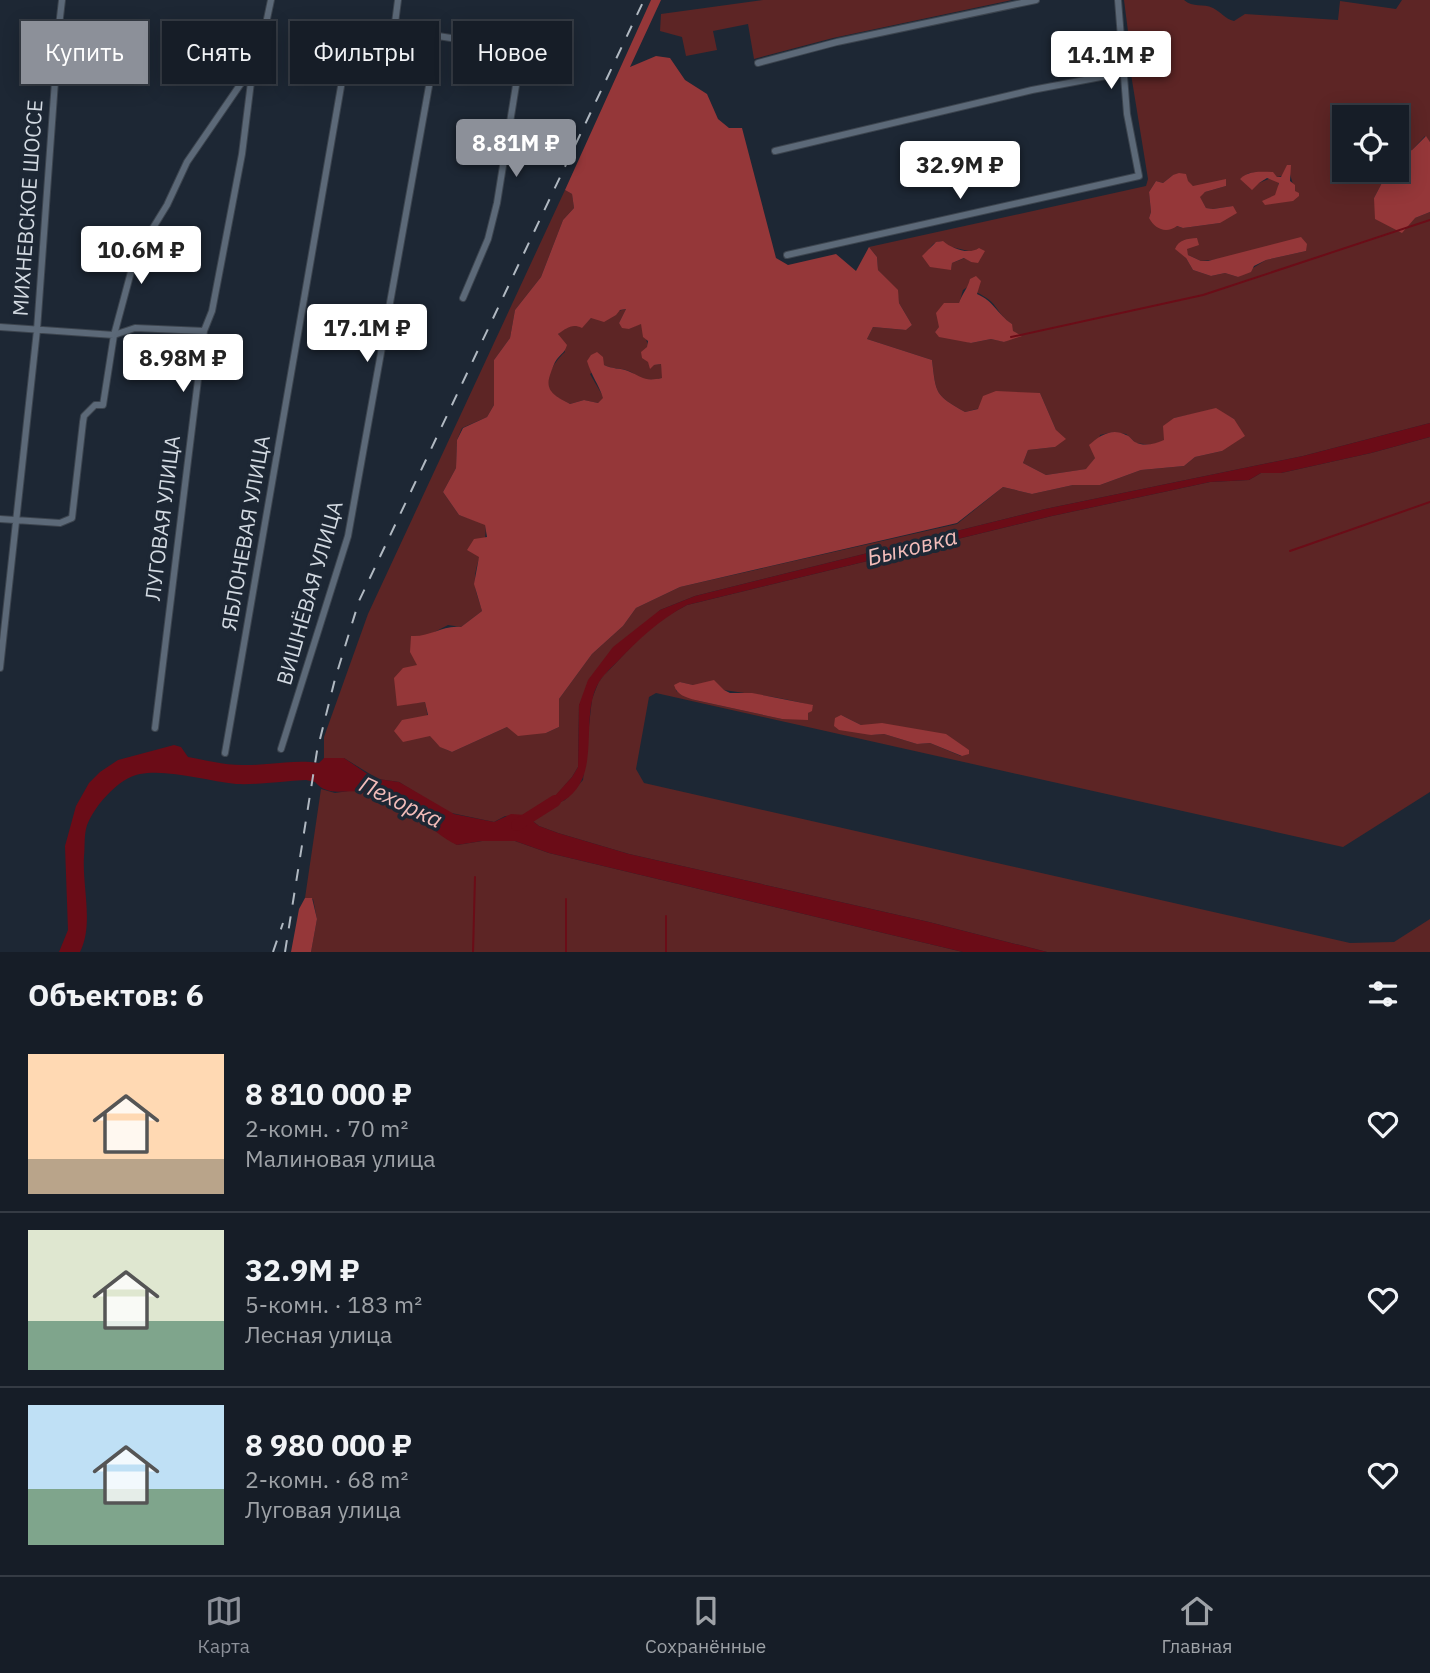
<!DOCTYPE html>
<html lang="ru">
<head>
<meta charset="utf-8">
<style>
  body { margin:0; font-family:"IBM Plex Sans",sans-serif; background:#232a33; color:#f1f3f6; height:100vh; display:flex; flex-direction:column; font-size:26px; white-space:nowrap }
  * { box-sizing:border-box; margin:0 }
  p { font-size:23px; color:#9ea2a7 }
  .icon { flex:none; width:38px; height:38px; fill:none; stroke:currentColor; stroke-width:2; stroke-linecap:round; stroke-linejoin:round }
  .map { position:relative; height:952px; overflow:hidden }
  .details { display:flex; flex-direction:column; background:#161d27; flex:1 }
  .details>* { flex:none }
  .top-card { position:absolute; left:21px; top:21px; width:700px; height:63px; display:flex; gap:14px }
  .tools { position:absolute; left:1332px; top:105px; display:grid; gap:14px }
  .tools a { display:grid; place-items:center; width:77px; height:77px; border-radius:0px; background:#161d27; box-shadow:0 4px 18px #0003,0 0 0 2px #353b44; font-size:35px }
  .price { position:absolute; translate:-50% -60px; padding:0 16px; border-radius:7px; background:#fff; color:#222; font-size:23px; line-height:46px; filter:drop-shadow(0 2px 4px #0008) }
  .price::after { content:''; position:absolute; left:50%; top:42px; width:21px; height:16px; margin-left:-10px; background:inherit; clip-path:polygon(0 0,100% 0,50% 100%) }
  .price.on { background:#8c9099; color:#fff }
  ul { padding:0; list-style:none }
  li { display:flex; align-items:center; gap:21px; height:175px; padding:0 28px }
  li+li { border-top:2px solid #353b44 }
  li span { display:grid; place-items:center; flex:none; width:196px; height:140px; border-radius:0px; color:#555 }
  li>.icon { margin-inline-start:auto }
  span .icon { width:84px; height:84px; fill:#fffc; stroke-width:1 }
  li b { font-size:30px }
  h2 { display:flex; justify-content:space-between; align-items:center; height:84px; padding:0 28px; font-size:30px }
  .pill { padding:0 24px; border-radius:0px; background:#161d27; box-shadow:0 4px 18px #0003,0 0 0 2px #353b44; font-size:24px; line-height:63px }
  .pill.on { background:#8c9099; color:#fff }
  .tab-bar { display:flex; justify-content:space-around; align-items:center; height:98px; border-top:2px solid #353b44; background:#161d27; font-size:19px; color:#9ea2a7 }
  .tab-bar a { display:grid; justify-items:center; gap:4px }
  .tab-bar .on { color:#8c9099 }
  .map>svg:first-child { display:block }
</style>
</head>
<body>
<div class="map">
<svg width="1430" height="952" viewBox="0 0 1430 952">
  <rect width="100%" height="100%" fill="#1d2734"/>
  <path fill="#5d2525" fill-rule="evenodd" d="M763,0H1012L833,38L754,59L748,24L713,31L717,50L686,56L682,37L660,31L661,14Z
    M1124,0H1184C1193,8 1203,3 1213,8C1221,12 1225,19 1234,21L1245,14L1338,20L1340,1L1396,9L1402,0H1430V142L1425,136L1412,150L1397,155L1396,117H1344V170H1383L1385,177L1374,198L1415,218L1430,212V423L1303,456L1045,509L695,596L660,610L579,705L578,767L572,777L545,808L565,800L583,780L592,699L599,681L645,632L667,616L687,605L1052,516L1210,482L1249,480L1261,473H1281L1371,453L1430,437V792L1343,847L656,693L649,697L636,769L644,783L1350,943L1394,942L1430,919V952H1047L929,922L629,854L558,833L539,826L525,815L505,816L494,822L447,812L399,782L378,779L344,758H324V737L368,614L565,190L572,194L574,208L563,220L541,277L515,310L510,338L494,360V405L487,417L462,428L457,440L456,468L443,492L459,515L485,524C489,545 473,562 475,584C475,592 480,603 482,611L461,627L448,625L425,637L417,665L397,705L425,702C431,727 425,742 452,752L507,727L546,733L559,727V699L592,654L623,626L636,608L680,587L957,524L1003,487L1032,494L1073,485H1100L1141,470L1184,466L1195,457L1222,451L1234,419L1216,409L1174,418L1164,441L1151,445L1136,443L1126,434L1113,432L1100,435L1095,458L1087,469L1046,475L1023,463L1028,450L1055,447L1056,430L1040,393L965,412C935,395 936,394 932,360L867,339L873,327L906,330L912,325L899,303L897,290L878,270L877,257L869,247L1146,186L1148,179L1131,74L1148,70L1145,45L1130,47ZM1272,172L1277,177L1290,174L1295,192L1278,186L1279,182L1271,178L1259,183L1240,179L1249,173ZM1173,175L1193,186H1226L1205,192L1199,196L1206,208L1213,209L1233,206L1220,223L1183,228L1149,218L1151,212L1149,192L1156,181L1163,183ZM1183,240L1188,255L1201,261L1306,251L1266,260L1238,277L1225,273L1211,276L1193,270L1186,258ZM942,241L947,246L973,252L971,262L965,258L952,263L951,269L928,252C931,245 934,242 942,241ZM969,286C975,292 981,294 988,299C997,305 999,316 1012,324V331L1005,342L991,339L971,343L935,332L959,304L963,290ZM680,682C724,693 770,693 813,706L808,713L782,719L695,700L676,691ZM841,715L861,725L969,750L961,756L930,743L917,744L884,734L871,735Z
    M626,309L619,323L629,329L641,323C647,338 648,350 654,365L661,364L663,378C647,381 644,381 631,372C624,368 612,369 604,365L590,374L604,398L598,403L584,400L570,404C564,401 555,397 551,392C541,380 556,360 565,352L558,334C566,328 571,323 582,327L591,318Z
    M321,789L335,793L355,790L368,793L416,817L457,845L482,841H515L549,853L963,952H311L317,919L313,899L305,898Z"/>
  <path fill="#953739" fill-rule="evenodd" d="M651,0H661L630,67L656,56L670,58L685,80L707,94L718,119L729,128H742L776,258L788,265L836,254L856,271L869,247L877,257L878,270L898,290L899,303L912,325L906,330L873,327L867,339L932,360C936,394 935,395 965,412L978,409L983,396L996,391L1040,393L1056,430L1066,439L1055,447L1028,450L1023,463L1046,475L1086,469L1095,458L1089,445C1099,436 1112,427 1126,435C1130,436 1132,440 1135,442C1144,447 1155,444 1164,440L1163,426L1174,418L1216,408L1234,419L1245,436L1222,451L1195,457L1184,466L1141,470L1100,485H1073L1032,494L1003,487L957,523L680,587L636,608L623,626L592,654L559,699V727L546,733L518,736L507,727L452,752L440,747L430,736L403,742L394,731L402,720L428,715L425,702L397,706L394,678L403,668L417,665L410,652L411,636C432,637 441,625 461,627L482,611L474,584L479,557L467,550L474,539L487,537L485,525L459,515L443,492L456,468L457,440L463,428L487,417L494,405V360L510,338L515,310L541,277L563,220L574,208L572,194L565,190ZM626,309L619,323L622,328L629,329L641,324L643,337L648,341L647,347L641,352L642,358L648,362L650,369L654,365L661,364L662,378C644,382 643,377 628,371C620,368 612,369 604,365L603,357L597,352L591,355L587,361C591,375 599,385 603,398L598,403L584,400L570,404C557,397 544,392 550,375C552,369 554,363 557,359C562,353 565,352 567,345L558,334C567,328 572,323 582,328L591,318L604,322L616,315L620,310Z
    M1426,136L1430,142V212L1415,218L1402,233L1375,219L1374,198L1385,177L1383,170H1396L1397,155L1412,150Z
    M1287,165H1291L1290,181L1295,185V191L1299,193V196L1293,201L1265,205L1262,201L1275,195L1279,183L1267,178L1259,183L1252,190L1240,179C1249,170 1261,172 1273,172L1277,177H1281Z
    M1179,173L1186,174L1188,181L1193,186L1226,179V186L1205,192L1200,197L1206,208L1213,209L1233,206L1237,213L1220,223L1183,228L1177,226C1166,234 1155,229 1149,218L1151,212L1149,192L1156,181L1163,183L1173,175Z
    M1301,237L1307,244L1306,251L1266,260L1254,266L1251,272L1238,277L1225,273L1211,276L1193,270L1186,258L1175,249C1179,239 1187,239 1197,238L1199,245L1187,249L1188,255L1201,261H1208Z
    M943,241C952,249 969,255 979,248L985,251L978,263L971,262L964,258L952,263L951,270L930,267L922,256L936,242Z
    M976,276L981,281L977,294C994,301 997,314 1012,324L1013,331L1022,336L1004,342L991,339L971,343L939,337L935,332L939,327L936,313L944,303H959C962,294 968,288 970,279Z
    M714,680L724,690L730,693H752L813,705L812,711L808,713V720L782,719L695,700C685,697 677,695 674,685L680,682L693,685Z
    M841,715L861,725L882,723L946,734L969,750V754L962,756L930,743L917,744L884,734L871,735L839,730L834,726L835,718Z
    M305,898H312L317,919L311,952H291L299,909Z"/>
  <path fill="#6b0c17" d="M1430,423V437L1371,453L1281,473H1261L1249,480L1210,482L1052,516L687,605C659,620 639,639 617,662C611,668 603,675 599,682C578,718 604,777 563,801C557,804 550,807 543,809L572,777L578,767L579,705L588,680L613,647L660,610L695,596L1045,509L1303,456Z
    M174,745L181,747L188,757C205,760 224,765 242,765C268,766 293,759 319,763L324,758H344L366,773L378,779L399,782L454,814L494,822L511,814L525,815L539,826L558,833L629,854L929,922L1047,952H963L549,853L515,841H482L457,845C442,838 430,826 416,817C402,808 383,798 366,793C347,787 330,799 315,782L306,780C284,781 259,785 236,784C207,781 169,769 140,774C119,777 91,809 86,829C84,838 85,848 84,856C82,887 94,924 80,952H59L68,930L65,846L76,806L89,783L100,772L118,760Z"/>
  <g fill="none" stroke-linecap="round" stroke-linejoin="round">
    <path stroke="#6b0c17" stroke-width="2" d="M1011,337L1203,295L1430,220
      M1290,551L1430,502
      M666,916V952
      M473,952L475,877
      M566,952V899"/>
    <path stroke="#6b0c17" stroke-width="12" d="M517,825L555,801"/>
    <defs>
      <path id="minor" d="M394,31L398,0
        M438,36L502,46L570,53
        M758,63L837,42L1036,0
        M775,151L1032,90L1122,73
        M787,255L1139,176L1127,114L1118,0
        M463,298L488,239L497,203L522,48
        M0,327L114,335L135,328L204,331
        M0,519L60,523L72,518L83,422L84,416L95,405H103L114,335L135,257L167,205L187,162L253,66L264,33L271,0
        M0,668L37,330L59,26L62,0
        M155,728L204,331L212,311L242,154L253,66
        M225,753L351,29L438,36L348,536L281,749"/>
    </defs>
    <use href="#minor" stroke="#3c444e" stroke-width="8"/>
    <use href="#minor" stroke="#5c6978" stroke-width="6"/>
    <path stroke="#b1b9c2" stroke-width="2" stroke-dasharray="12 12" stroke-linecap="butt" d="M273,952L283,923
      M285,952L317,751L335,679L359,601L644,0"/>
  </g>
  <g text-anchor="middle" stroke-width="7" stroke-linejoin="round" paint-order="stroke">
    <g font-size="21" fill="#d2d9e1" stroke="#1d2734">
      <text transform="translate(28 208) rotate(-86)" y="7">МИХНЕВСКОЕ ШОССЕ</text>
      <text transform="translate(163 518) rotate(-83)" y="7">ЛУГОВАЯ УЛИЦА</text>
      <text transform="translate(246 533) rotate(-80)" y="7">ЯБЛОНЕВАЯ УЛИЦА</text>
      <text transform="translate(310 593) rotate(-74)" y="7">ВИШНЁВАЯ УЛИЦА</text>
    </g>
    <g font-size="23" font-style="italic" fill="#f3bdba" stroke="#1d2734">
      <text transform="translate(912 547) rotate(-14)" y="8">Быковка</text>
      <text transform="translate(401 802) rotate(26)" y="8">Пехорка</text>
    </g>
  </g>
</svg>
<div class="tools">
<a><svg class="icon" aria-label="locate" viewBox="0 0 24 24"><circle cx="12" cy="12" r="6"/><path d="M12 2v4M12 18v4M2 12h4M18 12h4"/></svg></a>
</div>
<b class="price" style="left:1111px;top:91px">14.1M ₽</b>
<b class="price on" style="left:516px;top:179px">8.81M ₽</b>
<b class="price" style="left:960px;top:201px">32.9M ₽</b>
<b class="price" style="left:141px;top:286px">10.6M ₽</b>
<b class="price" style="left:367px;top:364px">17.1M ₽</b>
<b class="price" style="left:183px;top:394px">8.98M ₽</b>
<div class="top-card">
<a class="pill on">Купить</a>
<a class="pill">Снять</a>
<a class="pill">Фильтры</a>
<a class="pill">Новое</a>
</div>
</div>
<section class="details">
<h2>Объектов: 6<svg class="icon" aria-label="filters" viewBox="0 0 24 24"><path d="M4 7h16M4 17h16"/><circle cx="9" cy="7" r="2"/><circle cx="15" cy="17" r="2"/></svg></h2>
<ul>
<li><span style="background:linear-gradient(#ffd9b3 75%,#b9a48a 0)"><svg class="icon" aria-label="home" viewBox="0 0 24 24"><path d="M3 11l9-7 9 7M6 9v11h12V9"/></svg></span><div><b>8 810 000 ₽</b><p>2-комн. · 70 m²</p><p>Малиновая улица</p></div><svg class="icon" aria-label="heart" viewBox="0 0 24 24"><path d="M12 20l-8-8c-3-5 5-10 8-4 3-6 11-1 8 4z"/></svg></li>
<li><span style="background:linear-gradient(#dfe7d0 65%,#7fa58c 0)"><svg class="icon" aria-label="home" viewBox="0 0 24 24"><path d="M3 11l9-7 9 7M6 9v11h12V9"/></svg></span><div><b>32.9M ₽</b><p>5-комн. · 183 m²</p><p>Лесная улица</p></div><svg class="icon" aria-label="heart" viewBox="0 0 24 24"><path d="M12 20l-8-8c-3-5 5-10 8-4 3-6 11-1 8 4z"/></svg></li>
<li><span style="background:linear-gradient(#bfe0f5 60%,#7fa58c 0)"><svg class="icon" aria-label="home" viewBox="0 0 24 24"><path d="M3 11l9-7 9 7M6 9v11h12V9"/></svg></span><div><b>8 980 000 ₽</b><p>2-комн. · 68 m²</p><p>Луговая улица</p></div><svg class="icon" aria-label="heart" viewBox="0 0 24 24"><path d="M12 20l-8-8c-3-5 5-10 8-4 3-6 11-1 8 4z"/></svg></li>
</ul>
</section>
<nav class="tab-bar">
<a class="on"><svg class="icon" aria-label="map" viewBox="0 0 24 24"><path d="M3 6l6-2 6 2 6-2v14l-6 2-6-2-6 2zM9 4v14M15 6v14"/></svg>Карта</a>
<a><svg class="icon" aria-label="saved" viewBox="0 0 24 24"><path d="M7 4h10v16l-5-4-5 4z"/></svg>Сохранённые</a>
<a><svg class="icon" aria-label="home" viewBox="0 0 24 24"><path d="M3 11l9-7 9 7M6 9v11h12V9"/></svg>Главная</a>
</nav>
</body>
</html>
